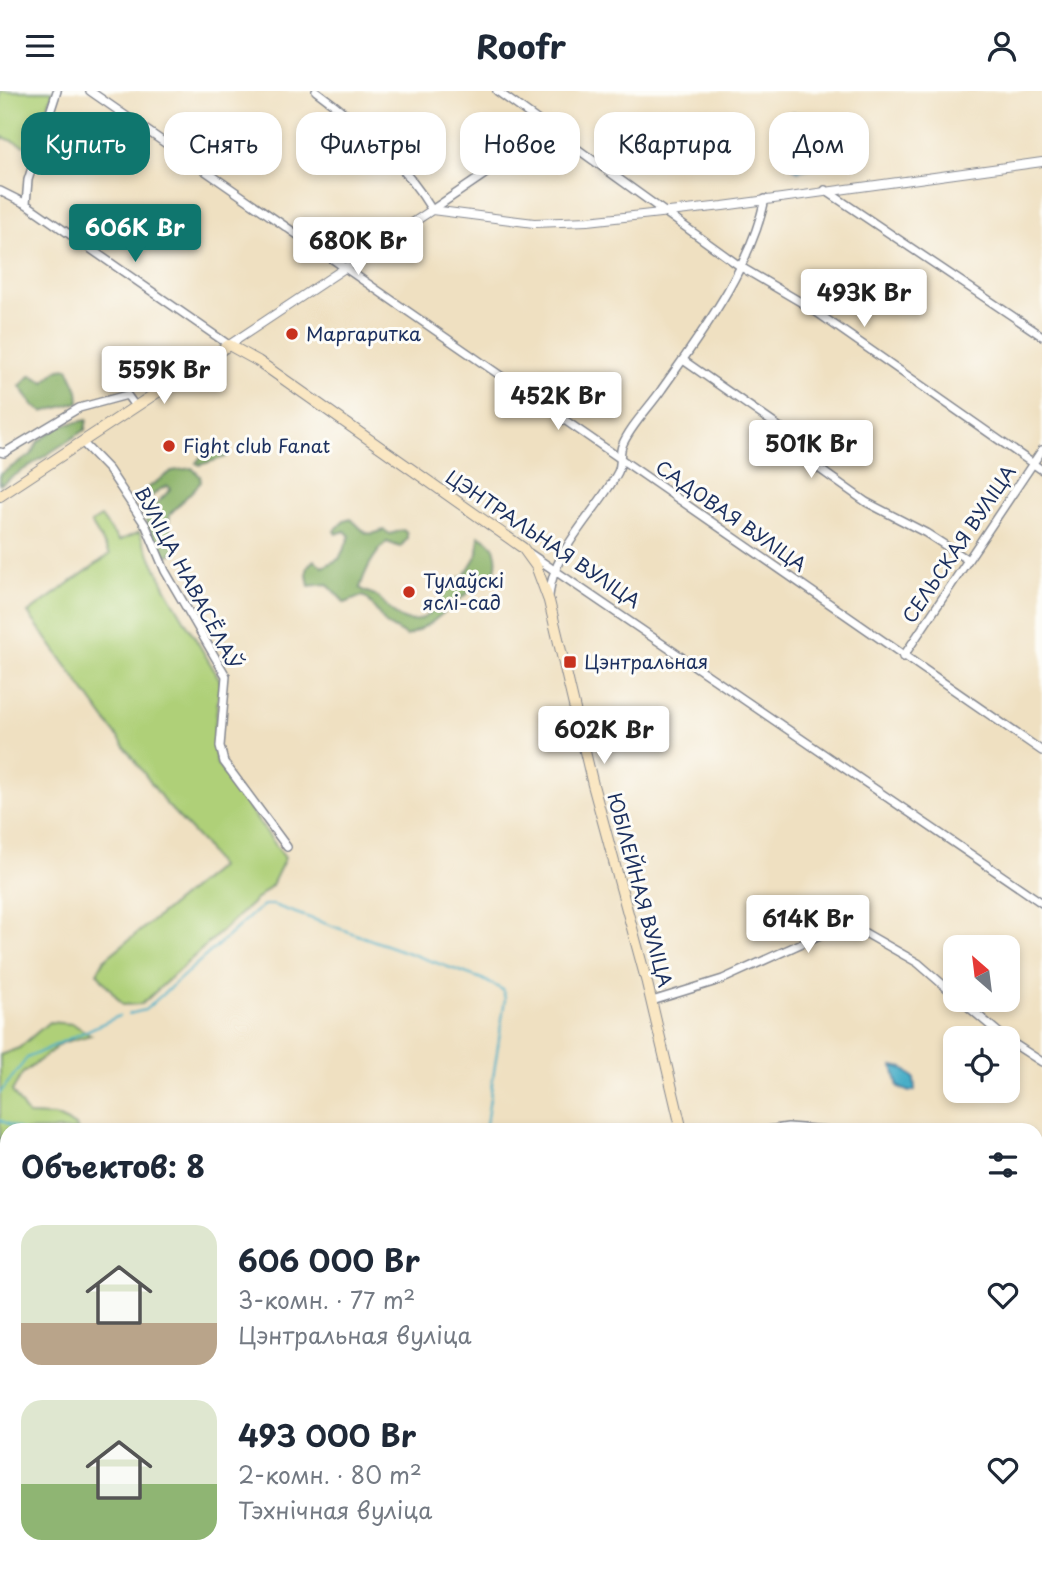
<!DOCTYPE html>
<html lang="ru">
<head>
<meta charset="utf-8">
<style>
  body { margin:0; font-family:"Playpen Sans",sans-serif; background:#f2f2f3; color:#1f2937; height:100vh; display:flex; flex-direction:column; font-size:26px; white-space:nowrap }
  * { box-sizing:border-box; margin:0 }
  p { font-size:23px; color:#747a83 }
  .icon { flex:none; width:38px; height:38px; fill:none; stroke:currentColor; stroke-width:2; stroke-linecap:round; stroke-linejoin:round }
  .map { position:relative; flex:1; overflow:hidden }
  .sheet { position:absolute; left:0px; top:1032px; width:1043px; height:450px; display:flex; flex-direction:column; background:#fff; border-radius:21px 21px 0 0; box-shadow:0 4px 10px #0003 }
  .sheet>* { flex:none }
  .guide { position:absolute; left:21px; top:21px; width:1001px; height:63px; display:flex; gap:14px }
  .needle { width:46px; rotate:332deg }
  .tools { position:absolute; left:943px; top:844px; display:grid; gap:14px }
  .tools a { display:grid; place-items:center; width:77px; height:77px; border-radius:14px; background:#fff; box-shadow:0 4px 10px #0003; font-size:35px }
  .price { position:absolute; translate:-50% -60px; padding:0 16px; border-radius:7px; background:#fff; color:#222; font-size:23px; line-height:46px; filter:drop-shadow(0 2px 4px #0008) }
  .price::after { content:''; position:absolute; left:50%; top:42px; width:21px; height:16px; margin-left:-10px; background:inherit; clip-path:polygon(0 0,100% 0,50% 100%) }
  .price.active { background:#0f766e; color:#fff }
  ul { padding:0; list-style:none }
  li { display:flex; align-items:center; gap:21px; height:175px; padding:0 21px }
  li span { display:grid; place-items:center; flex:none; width:196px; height:140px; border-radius:21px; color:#555 }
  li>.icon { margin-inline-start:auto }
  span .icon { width:84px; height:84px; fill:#fffc; stroke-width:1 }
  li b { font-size:30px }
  h2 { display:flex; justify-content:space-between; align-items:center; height:84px; padding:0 21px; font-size:30px }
  .pill { padding:0 24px; border-radius:21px; background:#fff; box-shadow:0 4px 10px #0003; font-size:24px; line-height:63px }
  .pill.active { background:#0f766e; color:#fff }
  header { display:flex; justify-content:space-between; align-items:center; height:91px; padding:0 21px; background:#fff; font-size:32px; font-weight:700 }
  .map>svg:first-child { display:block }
</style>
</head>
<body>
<header><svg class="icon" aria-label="menu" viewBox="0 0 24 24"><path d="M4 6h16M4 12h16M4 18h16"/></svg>Roofr<svg class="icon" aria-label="person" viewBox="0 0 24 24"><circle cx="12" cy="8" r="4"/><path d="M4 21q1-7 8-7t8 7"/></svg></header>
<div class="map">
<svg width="1042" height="1482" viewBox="0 0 1042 1482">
  <rect width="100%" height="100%" fill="#fdfcf7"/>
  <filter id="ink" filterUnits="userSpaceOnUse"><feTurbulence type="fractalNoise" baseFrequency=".0143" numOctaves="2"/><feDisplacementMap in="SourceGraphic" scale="14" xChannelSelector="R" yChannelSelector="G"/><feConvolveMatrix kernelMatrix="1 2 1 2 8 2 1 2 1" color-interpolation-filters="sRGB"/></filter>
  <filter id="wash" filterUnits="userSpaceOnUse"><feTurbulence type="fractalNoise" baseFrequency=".00686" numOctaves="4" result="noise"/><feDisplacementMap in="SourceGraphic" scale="28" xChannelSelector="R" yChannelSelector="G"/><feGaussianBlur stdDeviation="1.57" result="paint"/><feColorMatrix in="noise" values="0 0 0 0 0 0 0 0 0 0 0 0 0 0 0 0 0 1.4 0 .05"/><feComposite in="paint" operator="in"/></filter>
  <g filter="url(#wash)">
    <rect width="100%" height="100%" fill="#efe0c1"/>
    <path fill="#afd078" stroke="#65806b" stroke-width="2" d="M0,0H53L34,59L3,46L0,51Z
      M101,426L119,450L139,441L166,498L220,589L214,645L216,671L285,767L272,794L142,913L123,914L97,882L104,869L219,776L204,753L167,714L28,522L110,463L91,432Z
      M49,931L73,933L91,944L62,952L22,983L12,1000L28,1024L55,1025L76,1035L78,1039L7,1040V1103L0,1094V964L19,957Z"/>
    <path fill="#8bb268" stroke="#537063" stroke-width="2" d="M68,277L78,299L79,311L43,321L34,315L20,295L31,284L44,291L59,278Z
      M87,329L85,339L0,394V383L31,364L38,351L59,335Z
      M226,354L229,360L226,366L200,374L196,372L204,362Z
      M192,377L200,385L201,391L170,423L169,431L175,459L170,464H163L146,431V423L171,398L168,395C154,398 152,410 140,413L139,403L172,380Z
      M351,428C366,441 364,447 384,439L390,443L403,439L407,442V448L400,456L387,451C374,463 365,480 360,497C365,502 369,501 375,504C382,508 388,518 395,523C422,544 441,512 449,490L464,485L478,462L479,445C495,450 499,465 495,480L431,532L407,545L386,533L367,507L362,505L345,512L327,493L309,495C307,483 304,477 314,469L323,476L339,468L350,445L345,440L336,443L334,440L344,430Z"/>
    <path fill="#48aec7" stroke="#326e92" stroke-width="2" d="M788,22H808L813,25L815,76L798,80L793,77Z
      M893,975L903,977L914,987L915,999L909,1001L898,996Z"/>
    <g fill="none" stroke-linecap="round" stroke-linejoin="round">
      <path stroke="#48aec7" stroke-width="2" d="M129,923L145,919L255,821L264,814H273L482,888L503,899L505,908L485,1040
        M0,1002L27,967L119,925
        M0,1029L23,1040
        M254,1475L256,1482"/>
    </g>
  </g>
  <g filter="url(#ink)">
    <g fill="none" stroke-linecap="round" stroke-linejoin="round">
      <defs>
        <path id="minor" d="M90,0L1042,660
          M316,0C361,33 403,71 432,119L551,38
          M497,0L741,176L809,216L1042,379
          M825,99L1042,245
          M0,100L26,113L229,254
          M26,113L28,89L57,0
          M683,269L785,340L821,379L866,411L926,442L968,469
          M82,351L109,379L146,435L165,480L226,585L220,655L224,671L287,756
          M0,361L4,362L79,317L127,304L135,315
          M529,462L1042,812
          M549,505C553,458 597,421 618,381C622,373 619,363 622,355C630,335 650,316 662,298C703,240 750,178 765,108
          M903,566L1042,359
          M959,908L1005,947
          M652,910L723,888L842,834L853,835L918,872L956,905
          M1008,949L1042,971
          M761,1040L788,1036L841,1040
          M1036,1135L1042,1132
          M1036,1304H1042
          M1036,1393H1042
          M881,1475L952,1482
          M563,1482L564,1475
          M963,1482V1475"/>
        <path id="tertiary" d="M229,254L432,119L534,132L588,130L723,115L1042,71"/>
        <path id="secondary" d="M0,405L229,254L258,270L523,457L536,475L549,510L593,694L647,892L682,1040
          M648,1482V1475"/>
      </defs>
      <use href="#minor" stroke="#858890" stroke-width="10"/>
      <use href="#tertiary" stroke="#858890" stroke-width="10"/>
      <use href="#secondary" stroke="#858890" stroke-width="12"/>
      <use href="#minor" stroke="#fff" stroke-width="7"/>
      <use href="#tertiary" stroke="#fff" stroke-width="8"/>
      <use href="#secondary" stroke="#fae7c3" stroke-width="10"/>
    </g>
  </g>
  <g fill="#c8321e" stroke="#fdfcf7" stroke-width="2.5">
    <circle cx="292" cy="243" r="7"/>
    <circle cx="169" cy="355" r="7"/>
    <circle cx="409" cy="501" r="7"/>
    <rect x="563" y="564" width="14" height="14" rx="3.5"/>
  </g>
  <g text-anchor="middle" stroke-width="6" stroke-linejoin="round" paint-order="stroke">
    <g font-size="19" fill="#1b2f5e" stroke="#fdfcf7" text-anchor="start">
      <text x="306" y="250">Маргаритка</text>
      <text x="183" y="362">Fight club Fanat</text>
      <text x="423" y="497">Тулаўскі<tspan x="423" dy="22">яслі-сад</tspan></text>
      <text x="584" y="578">Цэнтральная</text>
    </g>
    <g font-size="19" fill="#1b2f5e" stroke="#fdfcf7">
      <text transform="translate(731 425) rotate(35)" y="7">САДОВАЯ ВУЛІЦА</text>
      <text transform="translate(543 448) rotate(34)" y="7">ЦЭНТРАЛЬНАЯ ВУЛІЦА</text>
      <text transform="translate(959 453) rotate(-56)" y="7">СЕЛЬСКАЯ ВУЛІЦА</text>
      <text transform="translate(188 487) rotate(62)" y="7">ВУЛІЦА НАВАСЁЛАЎ</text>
      <text transform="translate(640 799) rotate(75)" y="7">ЮБІЛЕЙНАЯ ВУЛІЦА</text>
    </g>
  </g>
</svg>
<div class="tools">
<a><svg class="needle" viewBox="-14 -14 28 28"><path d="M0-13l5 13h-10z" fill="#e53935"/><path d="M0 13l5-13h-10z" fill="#747a83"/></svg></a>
<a><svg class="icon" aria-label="locate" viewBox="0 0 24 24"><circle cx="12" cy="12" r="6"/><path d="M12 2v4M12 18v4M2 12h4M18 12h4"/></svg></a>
</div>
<b class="price active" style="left:135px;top:173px">606K Br</b>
<b class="price" style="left:358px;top:186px">680K Br</b>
<b class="price" style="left:864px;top:238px">493K Br</b>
<b class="price" style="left:164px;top:315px">559K Br</b>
<b class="price" style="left:558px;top:341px">452K Br</b>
<b class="price" style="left:811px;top:389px">501K Br</b>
<b class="price" style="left:604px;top:675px">602K Br</b>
<b class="price" style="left:808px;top:864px">614K Br</b>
<div class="guide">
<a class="pill active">Купить</a>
<a class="pill">Снять</a>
<a class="pill">Фильтры</a>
<a class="pill">Новое</a>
<a class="pill">Квартира</a>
<a class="pill">Дом</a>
</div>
<section class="sheet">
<h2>Объектов: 8<svg class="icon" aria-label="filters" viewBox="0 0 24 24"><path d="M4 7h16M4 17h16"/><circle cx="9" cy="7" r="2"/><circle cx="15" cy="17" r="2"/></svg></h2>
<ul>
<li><span style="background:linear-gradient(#dfe7d0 70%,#b9a48a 0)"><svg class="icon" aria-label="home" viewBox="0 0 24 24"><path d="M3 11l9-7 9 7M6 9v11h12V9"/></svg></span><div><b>606 000 Br</b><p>3-комн. · 77 m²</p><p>Цэнтральная вуліца</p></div><svg class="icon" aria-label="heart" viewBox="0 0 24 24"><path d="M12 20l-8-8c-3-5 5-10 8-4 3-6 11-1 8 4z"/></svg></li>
<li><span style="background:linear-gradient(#dfe7d0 60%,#8fb573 0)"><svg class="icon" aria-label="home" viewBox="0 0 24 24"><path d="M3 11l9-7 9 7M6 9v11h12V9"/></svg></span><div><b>493 000 Br</b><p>2-комн. · 80 m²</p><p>Тэхнічная вуліца</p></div><svg class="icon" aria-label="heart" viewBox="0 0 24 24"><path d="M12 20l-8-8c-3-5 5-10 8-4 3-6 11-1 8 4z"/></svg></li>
</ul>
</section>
</div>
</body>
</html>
